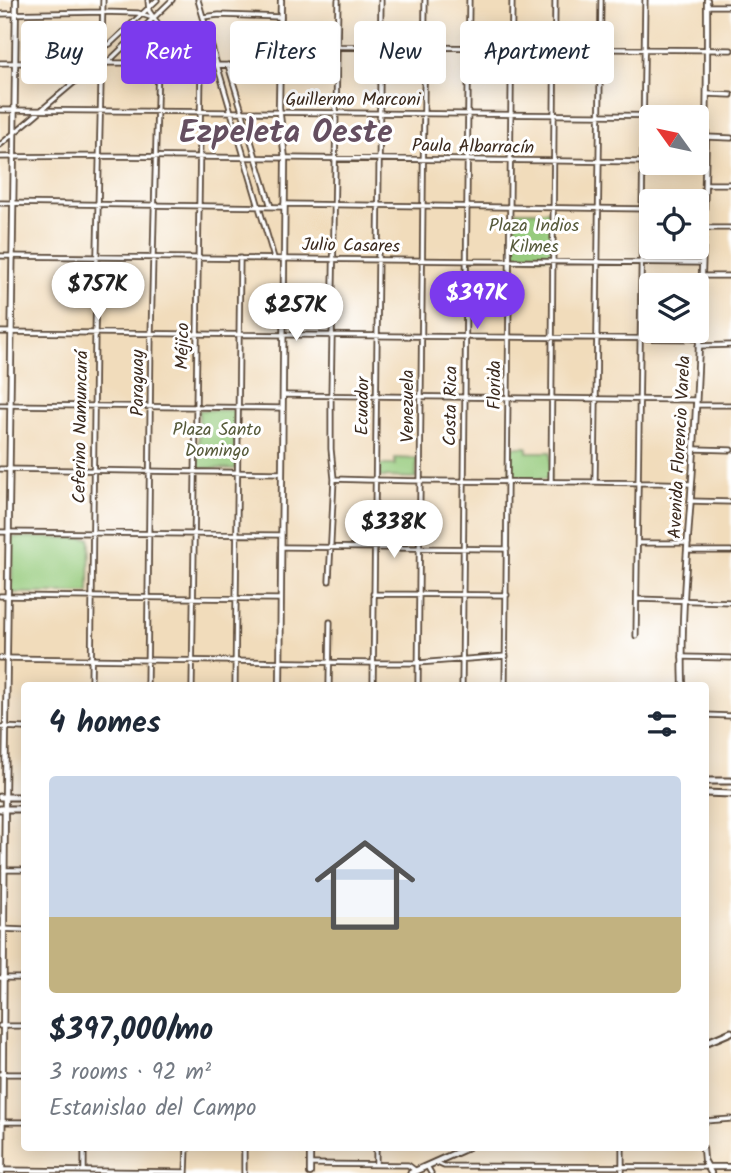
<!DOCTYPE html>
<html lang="en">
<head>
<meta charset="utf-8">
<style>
  body { margin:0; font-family:Kalam,sans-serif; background:#f6f6f7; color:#1f2937; height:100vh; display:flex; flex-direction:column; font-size:26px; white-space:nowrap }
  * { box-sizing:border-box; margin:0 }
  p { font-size:23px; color:#747a83 }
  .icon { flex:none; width:38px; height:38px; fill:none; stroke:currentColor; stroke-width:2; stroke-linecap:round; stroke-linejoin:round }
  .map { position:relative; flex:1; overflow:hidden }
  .details { position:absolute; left:21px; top:682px; width:688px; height:469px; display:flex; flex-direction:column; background:#fff; border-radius:7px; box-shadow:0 4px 18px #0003 }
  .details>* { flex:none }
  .banner { position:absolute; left:21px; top:21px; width:690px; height:63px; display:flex; gap:14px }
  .needle { width:46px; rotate:303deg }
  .controls { position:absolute; left:639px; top:105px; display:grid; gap:14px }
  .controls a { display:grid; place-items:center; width:70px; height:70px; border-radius:7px; background:#fff; box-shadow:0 4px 18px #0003; font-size:35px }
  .price { position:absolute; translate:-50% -60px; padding:0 16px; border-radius:24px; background:#fff; color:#222; font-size:23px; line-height:46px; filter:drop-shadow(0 2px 4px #0008) }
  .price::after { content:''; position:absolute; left:50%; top:42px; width:21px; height:16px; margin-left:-10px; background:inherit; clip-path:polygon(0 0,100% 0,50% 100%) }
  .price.on { background:#7c3aed; color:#fff }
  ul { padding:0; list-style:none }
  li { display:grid; align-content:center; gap:14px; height:371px; padding:0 28px }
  li span { display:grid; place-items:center; height:217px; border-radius:7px; color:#555 }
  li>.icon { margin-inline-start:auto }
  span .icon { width:126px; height:126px; fill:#fffc; stroke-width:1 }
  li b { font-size:30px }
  h2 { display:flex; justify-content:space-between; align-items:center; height:84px; padding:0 28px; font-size:30px }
  .pill { padding:0 24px; border-radius:7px; background:#fff; box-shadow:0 4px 18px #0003; font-size:24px; line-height:63px }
  .pill.on { background:#7c3aed; color:#fff }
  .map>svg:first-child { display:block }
</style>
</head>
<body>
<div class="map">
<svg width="731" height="1173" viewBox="0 0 731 1173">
  <rect width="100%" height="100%" fill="#fff"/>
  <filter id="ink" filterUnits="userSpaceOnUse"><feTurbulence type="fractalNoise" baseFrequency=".0143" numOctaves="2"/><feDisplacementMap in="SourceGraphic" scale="14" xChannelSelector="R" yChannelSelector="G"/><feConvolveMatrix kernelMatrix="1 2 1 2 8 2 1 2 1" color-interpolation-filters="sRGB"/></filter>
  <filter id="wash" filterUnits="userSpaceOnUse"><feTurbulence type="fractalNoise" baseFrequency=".00686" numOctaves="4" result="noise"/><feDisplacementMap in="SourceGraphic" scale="28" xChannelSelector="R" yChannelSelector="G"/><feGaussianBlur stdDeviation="1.57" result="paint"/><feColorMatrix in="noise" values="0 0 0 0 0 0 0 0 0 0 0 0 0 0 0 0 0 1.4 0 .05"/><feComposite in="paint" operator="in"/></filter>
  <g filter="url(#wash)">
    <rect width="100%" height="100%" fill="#f1dcbb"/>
    <path fill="#96cb7d" stroke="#687a4e" stroke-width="2" d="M516,211H552L551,257H515Z
      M199,410H237L236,469L198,468Z
      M510,447H527V452H551L550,479H510Z
      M395,458L417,459L416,478L379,477L380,465H395Z
      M12,537L90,538L89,593H12Z"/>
  </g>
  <g filter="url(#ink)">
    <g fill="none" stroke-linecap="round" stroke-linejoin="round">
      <defs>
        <path id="minor" d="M198,0L274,258
          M707,6H731
          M0,14L103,12L138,13L150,17
          M203,17L219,15L281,17
          M159,25L198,61L201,67L192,686
          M280,46L731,50
          M103,47L110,44L157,0
          M108,62L172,0
          M0,63H156L279,67
          M228,65L271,207
          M707,94L731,95
          M0,110L707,116
          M706,137L731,138
          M0,145L97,63
          M0,157L100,156L651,162
          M671,163H705
          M705,184H731
          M0,203L284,207
          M284,204L651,209
          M696,210H704
          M703,228H731
          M0,256L702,263
          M702,276H731
          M0,332L699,339
          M698,346L731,345
          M283,395L696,400
          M0,405L282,408
          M696,405H731
          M695,449L731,450
          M0,469L281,473
          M334,479C453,483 572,480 691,484
          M551,481L555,0
          M595,482L601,0
          M690,501L731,502
          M0,532L281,535
          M638,543H688
          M281,547L507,549
          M688,551H731
          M329,581L334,479L331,449V396L338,0
          M373,594L507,595
          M0,596L280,599
          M637,599L731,602
          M636,636L645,0
          M682,657L731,658
          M0,658L373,663H418L506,656
          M91,686L95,334L103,0
          M147,686L151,334L159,25L149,11L148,0
          M235,686L240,258
          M329,686L330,622
          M373,686L381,0
          M418,686L425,0
          M462,686L469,0
          M505,686L512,0
          M705,715L731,716
          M0,727L24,728
          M4,870H24
          M0,929L24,930
          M0,978H24
          M0,1026H24
          M0,1074H24
          M705,1121L731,1119
          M0,1122H24
          M376,1148V1164
          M435,1162L444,1166L708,1167
          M310,1164L408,1165L416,1171
          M427,1166L431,1173
          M3,1170L186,1172
          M84,1171V1148
          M186,1173L187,1148
          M244,1173V1148
          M622,1173V1148"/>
        <path id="tertiary" d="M5,797L16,0
          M708,1167H731"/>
        <path id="secondary" d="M280,686L285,159L279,107L281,0
          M683,686C680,606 690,527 694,447C702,298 708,149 707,0
          M310,1148V1173
          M703,1148L704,1160L711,1173
          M2,1173L5,797"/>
        <path id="primary" d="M705,781H731
          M705,793L731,794
          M0,797H24
          M0,809H24
          M705,1043L731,1032
          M411,1173L467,1148"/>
      </defs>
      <use href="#minor" stroke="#564536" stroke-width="7"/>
      <use href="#tertiary" stroke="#564536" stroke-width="8"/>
      <use href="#secondary" stroke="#564536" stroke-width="8"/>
      <use href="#primary" stroke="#564536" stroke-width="9"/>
      <use href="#minor" stroke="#fff" stroke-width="3.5"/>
      <use href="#tertiary" stroke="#fff" stroke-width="4.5"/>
      <use href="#secondary" stroke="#fff" stroke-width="4.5"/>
      <use href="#primary" stroke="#fff" stroke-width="5"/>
    </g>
  </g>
  <g text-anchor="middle" stroke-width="6" stroke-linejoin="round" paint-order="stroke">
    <g font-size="18" fill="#3b2a1e" stroke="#fff">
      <text x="353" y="105">Guillermo Marconi</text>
      <text transform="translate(473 146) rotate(1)" y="6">Paula Albarracín</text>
      <text transform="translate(351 245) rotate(1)" y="6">Julio Casares</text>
      <text transform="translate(182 346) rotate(-89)" y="6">Méjico</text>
      <text transform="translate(137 383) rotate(-90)" y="6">Paraguay</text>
      <text transform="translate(494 385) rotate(-90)" y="6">Florida</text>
      <text transform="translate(362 406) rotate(-89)" y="6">Ecuador</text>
      <text transform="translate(407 406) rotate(-90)" y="6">Venezuela</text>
      <text transform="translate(450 406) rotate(-89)" y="6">Costa Rica</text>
      <text transform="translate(80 427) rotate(-89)" y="6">Ceferino Namuncurá</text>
      <text transform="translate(679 447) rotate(-87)" y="6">Avenida Florencio Varela</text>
    </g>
    <g font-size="18" fill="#565a3a" stroke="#fff">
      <text x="534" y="231">Plaza Indios<tspan x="534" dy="21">Kilmes</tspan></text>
      <text x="217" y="435">Plaza Santo<tspan x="217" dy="21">Domingo</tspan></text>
    </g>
    <g font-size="32" font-weight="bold" fill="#654f60" stroke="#fff">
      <text x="286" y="142">Ezpeleta Oeste</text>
    </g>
  </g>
</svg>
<div class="controls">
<a><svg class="needle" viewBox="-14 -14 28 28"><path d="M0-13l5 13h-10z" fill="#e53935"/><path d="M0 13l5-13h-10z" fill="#747a83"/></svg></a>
<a><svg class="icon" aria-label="locate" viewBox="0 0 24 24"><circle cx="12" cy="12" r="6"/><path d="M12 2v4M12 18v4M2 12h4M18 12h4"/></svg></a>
<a><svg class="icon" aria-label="layers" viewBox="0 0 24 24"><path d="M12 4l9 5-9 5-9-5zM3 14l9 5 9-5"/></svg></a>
</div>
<b class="price" style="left:98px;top:322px">$757K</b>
<b class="price on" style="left:477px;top:331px">$397K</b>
<b class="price" style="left:296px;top:343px">$257K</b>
<b class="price" style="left:394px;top:560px">$338K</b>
<div class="banner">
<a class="pill">Buy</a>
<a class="pill on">Rent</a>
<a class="pill">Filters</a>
<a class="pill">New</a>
<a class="pill">Apartment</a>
</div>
<section class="details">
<h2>4 homes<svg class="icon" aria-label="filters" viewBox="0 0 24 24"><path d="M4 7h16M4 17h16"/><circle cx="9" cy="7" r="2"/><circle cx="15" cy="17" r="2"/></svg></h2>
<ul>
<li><span style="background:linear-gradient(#c9d6e8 65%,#c2b280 0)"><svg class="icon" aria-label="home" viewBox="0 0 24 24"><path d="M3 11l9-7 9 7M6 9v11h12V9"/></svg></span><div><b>$397,000/mo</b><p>3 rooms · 92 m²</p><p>Estanislao del Campo</p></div></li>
</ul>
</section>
</div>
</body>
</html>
